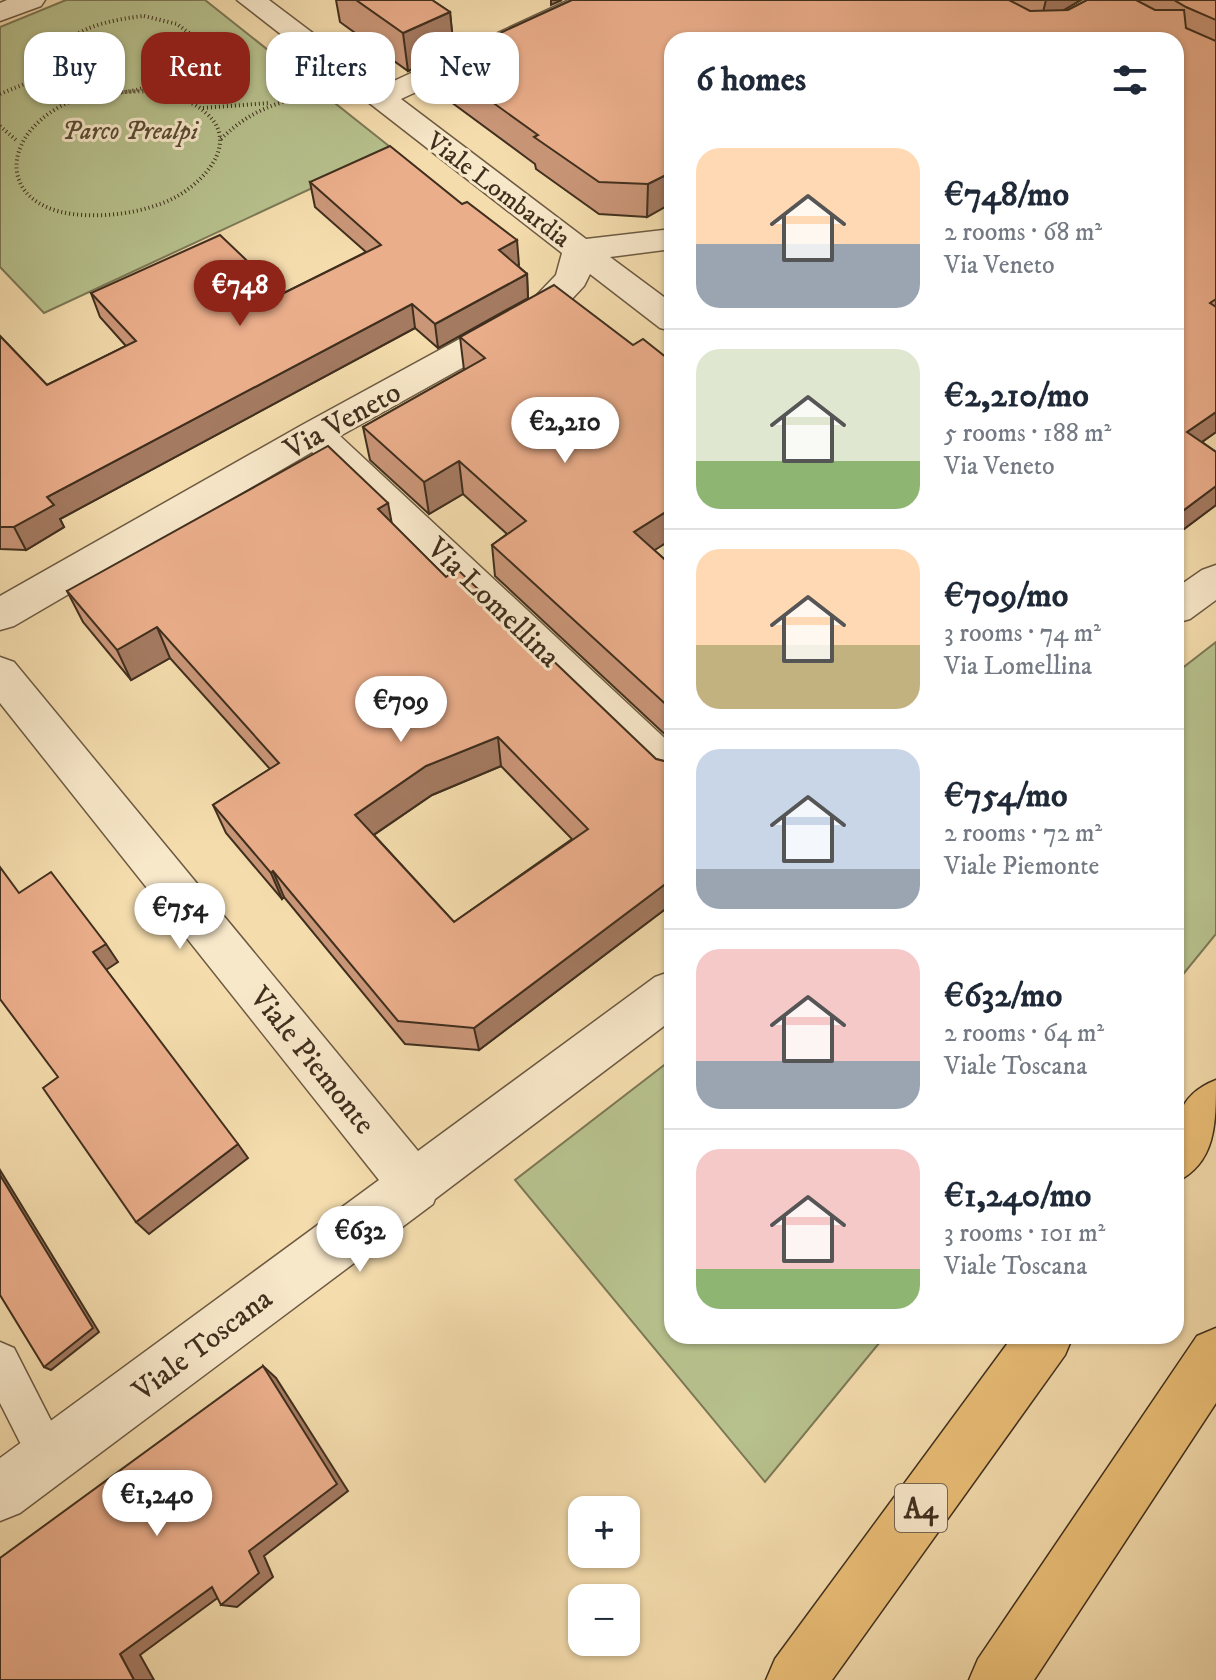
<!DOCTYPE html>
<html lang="en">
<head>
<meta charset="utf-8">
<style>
  body { margin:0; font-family:"IM FELL DW Pica",serif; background:#f6f6f7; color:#1f2937; height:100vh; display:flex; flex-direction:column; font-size:30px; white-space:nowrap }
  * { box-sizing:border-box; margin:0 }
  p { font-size:26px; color:#747a83 }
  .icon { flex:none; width:44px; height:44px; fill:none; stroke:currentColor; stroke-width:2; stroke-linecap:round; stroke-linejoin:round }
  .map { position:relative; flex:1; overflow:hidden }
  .details { position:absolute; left:664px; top:32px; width:520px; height:1312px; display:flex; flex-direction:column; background:#fff; border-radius:24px; box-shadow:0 2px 6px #0004 }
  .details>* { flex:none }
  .top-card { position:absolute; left:24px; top:32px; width:520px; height:72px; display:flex; gap:16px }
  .tools { position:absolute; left:568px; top:1496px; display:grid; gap:16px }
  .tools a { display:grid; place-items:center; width:72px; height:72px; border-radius:16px; background:#fff; box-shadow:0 2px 6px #0004; font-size:40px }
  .price { position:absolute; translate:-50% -68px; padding:0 18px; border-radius:28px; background:#fff; color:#222; font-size:26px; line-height:52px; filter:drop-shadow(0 2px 4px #0008) }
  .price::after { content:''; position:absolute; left:50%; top:48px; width:24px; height:18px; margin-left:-12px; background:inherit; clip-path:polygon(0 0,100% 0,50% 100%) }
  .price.current { background:#8f2418; color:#fff }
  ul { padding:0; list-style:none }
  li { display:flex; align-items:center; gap:24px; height:200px; padding:0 32px }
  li+li { border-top:2px solid #e0e1e3 }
  li span { display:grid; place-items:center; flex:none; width:224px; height:160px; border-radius:24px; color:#555 }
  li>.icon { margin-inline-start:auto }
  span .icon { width:96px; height:96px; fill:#fffc; stroke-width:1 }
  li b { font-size:34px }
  h2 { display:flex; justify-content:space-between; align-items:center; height:96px; padding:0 32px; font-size:34px }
  .chip { padding:0 28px; border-radius:24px; background:#fff; box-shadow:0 2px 6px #0004; font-size:28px; line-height:72px }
  .chip.current { background:#8f2418; color:#fff }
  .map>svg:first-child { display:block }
</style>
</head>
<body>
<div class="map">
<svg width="1216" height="1680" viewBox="0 0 1216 1680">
  <rect width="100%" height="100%" fill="#f4dcad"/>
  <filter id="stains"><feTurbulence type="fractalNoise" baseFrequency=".0025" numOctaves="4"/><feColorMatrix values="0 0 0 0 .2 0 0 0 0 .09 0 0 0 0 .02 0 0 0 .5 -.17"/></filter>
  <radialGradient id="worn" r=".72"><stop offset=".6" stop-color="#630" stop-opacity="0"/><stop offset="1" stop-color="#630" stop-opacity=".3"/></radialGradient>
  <path fill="#b7c18d" stroke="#7c7856" stroke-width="2" d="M66,0H205L394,150L44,313L0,267V27Z
    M1216,642V934L1176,983V673Z
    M672,1059V1336H885L765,1482L515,1180Z"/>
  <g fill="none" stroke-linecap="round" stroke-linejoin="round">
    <defs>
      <path id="service" d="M0,1342L14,1348L63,1444L69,1458L63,1472L49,1478L35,1472L0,1403Z"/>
      <path id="minor" d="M7,0H45L41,6L0,21V3Z
        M237,0H269L383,86L569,0H606L602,6L401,99L586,239L672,229V249L610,257L672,303V331L660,328L590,274L584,286L557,315L340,436L672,745V790L657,785L312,452L14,626L0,630V596L302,425L533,299L556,275L562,253Z
        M1216,565V600L1190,619L1176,623V588L1202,570Z
        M0,657L14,662L418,1151L655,977L672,971V1020L435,1199L433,1204L20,1513L0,1521V1458L379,1180L0,703Z"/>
      <path id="motorway" d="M1216,1080C1216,1124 1216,1163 1176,1182C1176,1138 1167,1099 1216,1080Z
        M1216,1328V1403L1034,1680H969L978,1659L1197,1336Z
        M1013,1336H1073L1065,1355L832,1680H766L775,1659Z"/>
    </defs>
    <use href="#service" stroke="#6d5a42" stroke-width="3"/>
    <use href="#minor" stroke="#6d5a42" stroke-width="3"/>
    <use href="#motorway" stroke="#402f1e" stroke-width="3"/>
    <path stroke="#402f1e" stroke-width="4" stroke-dasharray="1 3" stroke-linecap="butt" d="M144,16L177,24L193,36L195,51C172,89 98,111 63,73C45,30 115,19 144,16Z
      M150,91C169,95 191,99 206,113C241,143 203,183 174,198C144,213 105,218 72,214C0,204 0,139 61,106C88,92 120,92 150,91Z
      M0,94L61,69
      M203,108L269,103
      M0,126L16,140
      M221,139C246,114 272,103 307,96"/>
    <use href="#service" fill="#f8e8ca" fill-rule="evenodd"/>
    <use href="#minor" fill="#f8e8ca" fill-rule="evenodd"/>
    <use href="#motorway" fill="#eabe76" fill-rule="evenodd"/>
  </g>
  <path fill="#ca9678" stroke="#402f1e" stroke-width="2" fill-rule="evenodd" d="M336,0H432L450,12L453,44L485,40L572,0H1081L1063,10H1068L1087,0H1216V432L1202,442L1216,452V505L1176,535V40H672V203L647,217L599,214L536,169L535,164L432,88L429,62L408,71L340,22Z
    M310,182L519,265H517L527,274L528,298L438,348L415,328L60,519L64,527L26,550L0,549V336L47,385L126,346L100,317L91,293L282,294L366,252L315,207Z
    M460,337L633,345L672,362V539L654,550L672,566V741L495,576L492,545L507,534L463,494L429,514L370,460L363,427L464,370Z
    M391,523L446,577L656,759L672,763V904L479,1050L405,1044L284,897L282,899L226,833L213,805L270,769L170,658L131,680L83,622L67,591ZM501,766L572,839L454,922L374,835L432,795Z"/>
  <path fill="#a47a61" stroke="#402f1e" stroke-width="2" d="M551,0H562L551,5Z
    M1046,0H1081L1040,24Z
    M450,12L454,50L428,56L429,62L408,71L403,33Z
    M672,172V203L647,217L648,184Z
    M517,240L519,265L501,274L499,250Z
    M527,274L528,298L438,348L435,324Z
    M412,304L415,328L60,519L64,527L26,550L14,527L47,497Z
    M1216,412V432L1176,460L1187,432Z
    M459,461L463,494L429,514L424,482Z
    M1216,486V505L1176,535V516Z
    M388,503L394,535L378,509Z
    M672,508V539L633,564L634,532Z
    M157,627L170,658L131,680L117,650Z
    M498,737L501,766L432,795L363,842L355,815L426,766Z
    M273,871L284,897L282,899L271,873Z
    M672,879V904L479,1050L474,1028Z
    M106,944L118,962L106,970L93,952Z
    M238,1144L248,1158L149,1234L136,1222Z
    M0,1170L99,1332L51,1370L44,1367L0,1175Z
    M263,1366L276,1378L348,1491L264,1556L273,1577L237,1607L221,1605L249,1551Z
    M212,1587L227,1591L140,1655L154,1680H134L120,1654Z"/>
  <path fill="#ebae8b" stroke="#402f1e" stroke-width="2" fill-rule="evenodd" d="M356,0H432L450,12L403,33Z
    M572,0H1009L1030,11L1068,10L1087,0H1136L1155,10H1184L1186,28L1216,41V299L1210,303L1216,307V412L1187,432L1216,452V486L1176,516V40H672V172L648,184L599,182L534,137L538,135L428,56L476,34L485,40Z
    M1174,0H1216V20L1186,7Z
    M390,146L462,204L467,202L517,240L499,250L527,274L435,324L412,304L47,497L54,505L14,527H0V336L47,385L136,341L91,293L220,235L282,294L381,245L310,182Z
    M554,285L633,345L643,339L672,362V508L634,532L672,566V710L492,545L526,521L459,461L424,482L363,427L485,358L460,337Z
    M328,446L388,503L378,509L446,577L457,569L656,759L672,763V879L474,1028L398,1021L273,871L271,873L213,805L279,763L157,627L117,650L67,591ZM498,737L588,829L454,922L355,815L426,766Z
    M0,867L19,893L51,872L106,944L93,952L238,1144L136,1222L43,1088L58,1077L0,999Z
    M0,1175L93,1328L44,1367L0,1295Z
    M263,1366L337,1484L249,1551L259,1573L221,1605L212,1587L120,1654L134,1680H0V1558Z"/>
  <g text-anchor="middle" stroke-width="6" stroke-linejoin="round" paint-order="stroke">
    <g font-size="26" font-style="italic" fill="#584c34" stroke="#f8e8ca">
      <text x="130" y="139">Parco Prealpi</text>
    </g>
    <g font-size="26" fill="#402f1e" stroke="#f8e8ca">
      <text transform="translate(499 189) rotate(37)" y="9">Viale Lombardia</text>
    </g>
    <rect fill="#f8e8ca" stroke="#776652" stroke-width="2" x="895" y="1484" width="52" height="48" rx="6"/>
    <g font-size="28" font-weight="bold" fill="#402f1e">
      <text x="921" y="1518">A4</text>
    </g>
    <g font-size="30" fill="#402f1e" stroke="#f8e8ca">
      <text transform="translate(342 420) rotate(-29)" y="10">Via Veneto</text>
      <text transform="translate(494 602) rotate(44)" y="10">Via Lomellina</text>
      <text transform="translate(313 1060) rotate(51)" y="10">Viale Piemonte</text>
      <text transform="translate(202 1344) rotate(-37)" y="10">Viale Toscana</text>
    </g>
  </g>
  <rect width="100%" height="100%" filter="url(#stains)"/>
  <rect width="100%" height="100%" fill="url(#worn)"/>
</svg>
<div class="tools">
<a>+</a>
<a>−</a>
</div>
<b class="price current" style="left:240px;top:328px">€748</b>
<b class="price" style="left:565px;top:465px">€2,210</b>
<b class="price" style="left:401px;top:744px">€709</b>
<b class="price" style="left:180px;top:951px">€754</b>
<b class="price" style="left:360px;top:1274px">€632</b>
<b class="price" style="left:157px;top:1538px">€1,240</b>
<div class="top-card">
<a class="chip">Buy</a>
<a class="chip current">Rent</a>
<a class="chip">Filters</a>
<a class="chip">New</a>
</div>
<section class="details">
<h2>6 homes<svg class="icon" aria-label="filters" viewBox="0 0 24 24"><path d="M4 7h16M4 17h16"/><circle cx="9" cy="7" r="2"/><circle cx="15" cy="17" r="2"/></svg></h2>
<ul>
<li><span style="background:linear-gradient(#ffd9b3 60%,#9aa5b1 0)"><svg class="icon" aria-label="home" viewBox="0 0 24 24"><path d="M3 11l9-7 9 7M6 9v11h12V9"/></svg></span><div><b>€748/mo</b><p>2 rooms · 68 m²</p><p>Via Veneto</p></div></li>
<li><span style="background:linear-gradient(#dfe7d0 70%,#8fb573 0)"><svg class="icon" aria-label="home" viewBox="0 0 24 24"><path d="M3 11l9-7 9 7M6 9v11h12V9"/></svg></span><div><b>€2,210/mo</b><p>5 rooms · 188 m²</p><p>Via Veneto</p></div></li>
<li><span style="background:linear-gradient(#ffd9b3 60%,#c2b280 0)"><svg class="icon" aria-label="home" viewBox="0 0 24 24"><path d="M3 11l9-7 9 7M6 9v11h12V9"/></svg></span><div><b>€709/mo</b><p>3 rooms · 74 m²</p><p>Via Lomellina</p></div></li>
<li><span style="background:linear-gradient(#c9d6e8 75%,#9aa5b1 0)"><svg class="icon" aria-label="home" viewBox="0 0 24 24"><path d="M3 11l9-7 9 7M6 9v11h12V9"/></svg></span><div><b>€754/mo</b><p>2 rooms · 72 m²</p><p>Viale Piemonte</p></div></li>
<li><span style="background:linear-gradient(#f6c9c9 70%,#9aa5b1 0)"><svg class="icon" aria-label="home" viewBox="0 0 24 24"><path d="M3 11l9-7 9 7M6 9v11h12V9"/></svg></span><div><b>€632/mo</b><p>2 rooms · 64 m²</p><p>Viale Toscana</p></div></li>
<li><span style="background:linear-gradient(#f6c9c9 75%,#8fb573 0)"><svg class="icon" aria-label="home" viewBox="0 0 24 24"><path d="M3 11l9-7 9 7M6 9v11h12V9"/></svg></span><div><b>€1,240/mo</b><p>3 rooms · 101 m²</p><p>Viale Toscana</p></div></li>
</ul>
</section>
</div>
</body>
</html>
